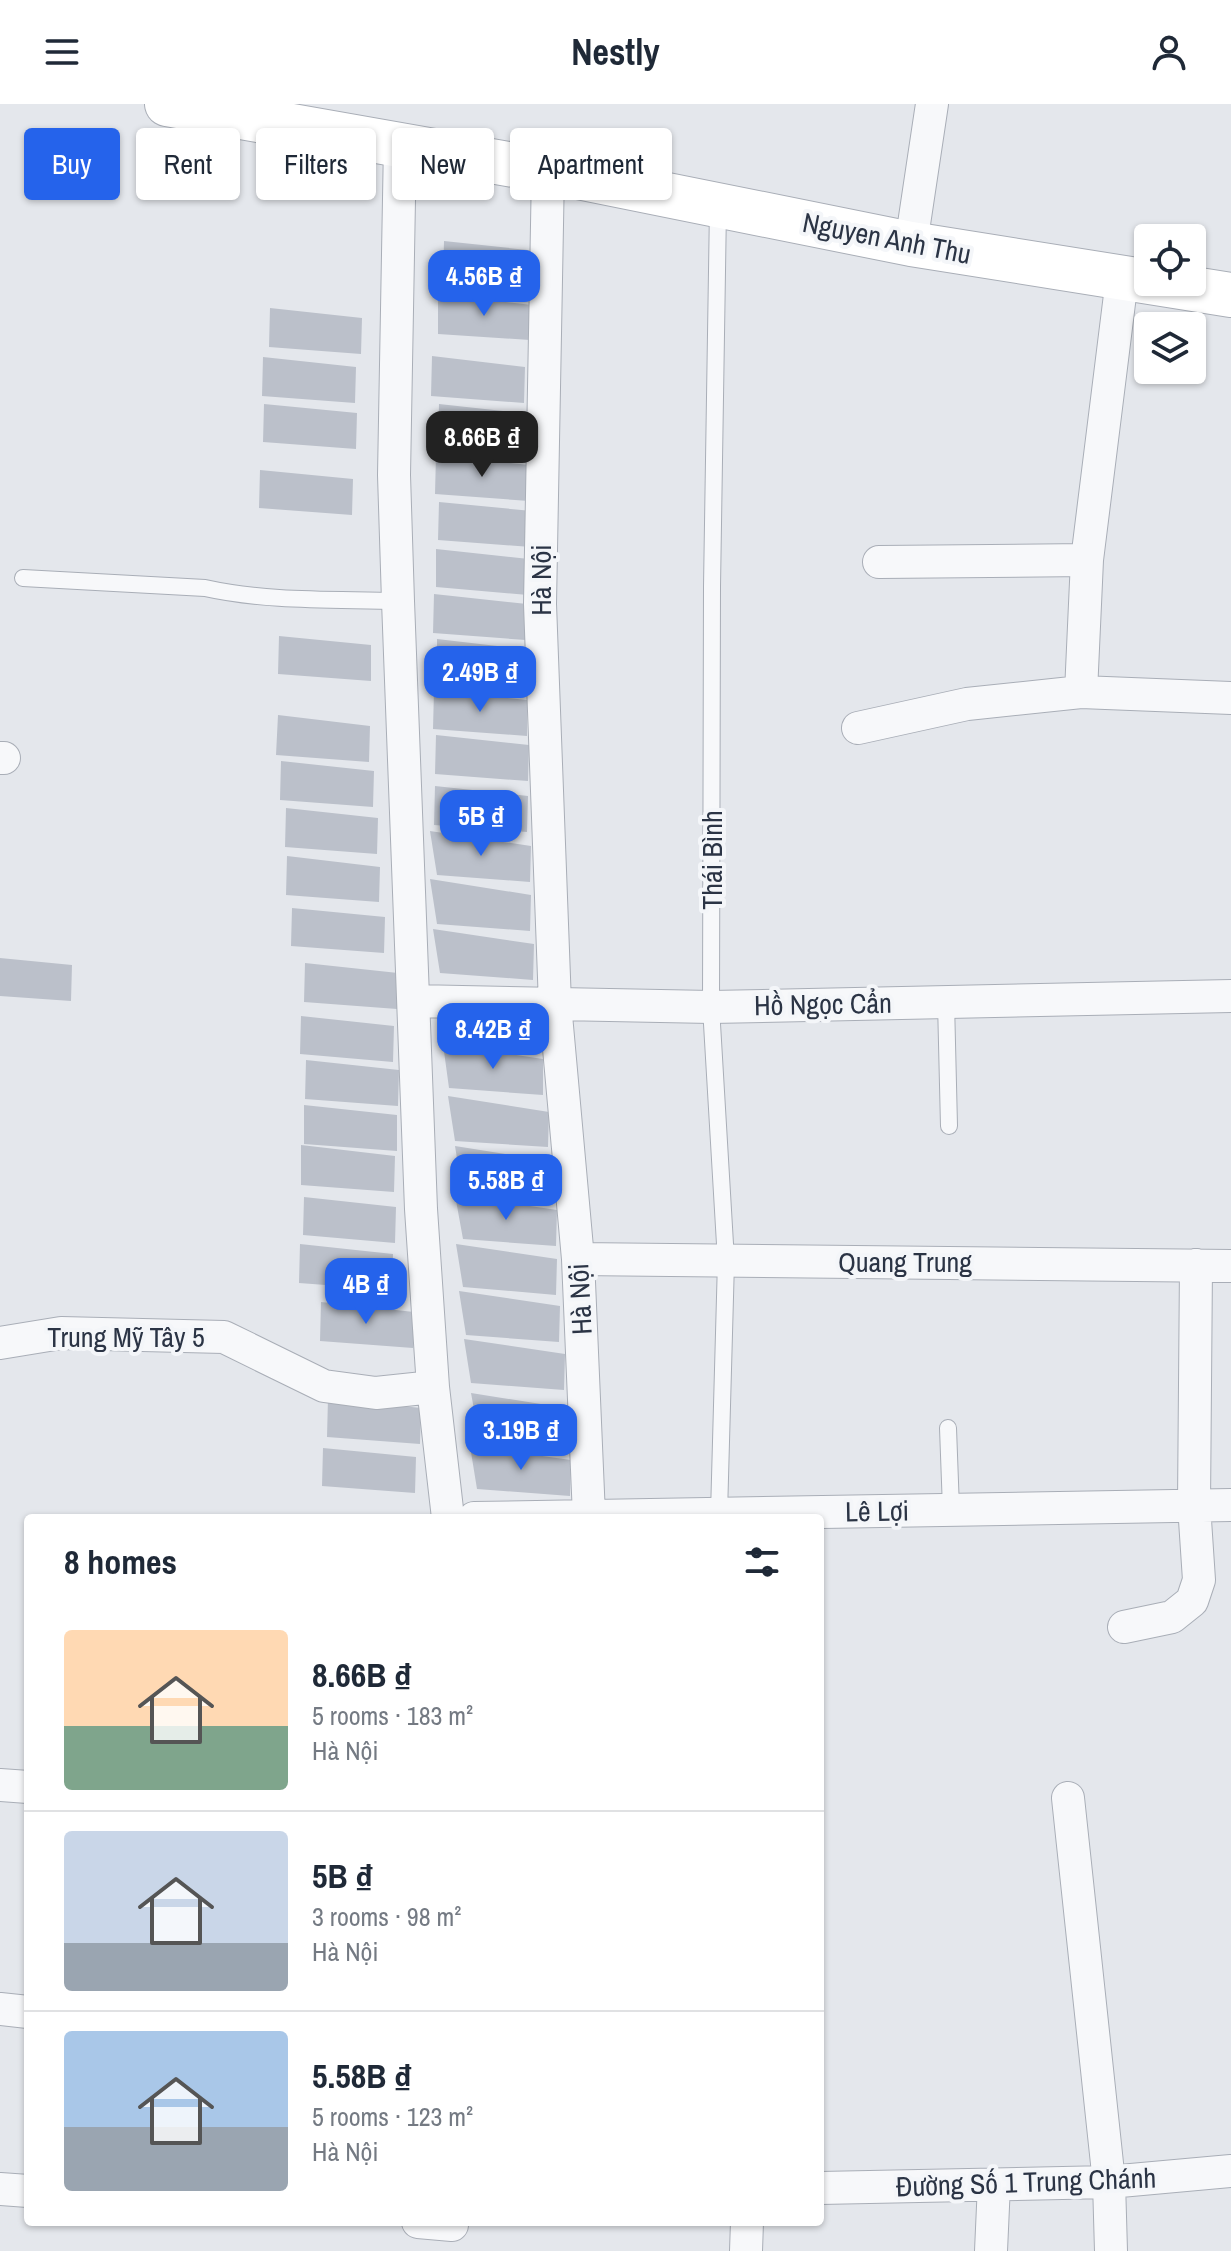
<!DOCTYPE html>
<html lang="en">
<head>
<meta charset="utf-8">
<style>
  body { margin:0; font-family:"Archivo Narrow",sans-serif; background:#f2f2f3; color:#1f2937; height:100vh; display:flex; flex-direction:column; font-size:30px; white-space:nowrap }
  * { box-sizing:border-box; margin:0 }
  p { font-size:26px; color:#747a83 }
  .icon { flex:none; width:44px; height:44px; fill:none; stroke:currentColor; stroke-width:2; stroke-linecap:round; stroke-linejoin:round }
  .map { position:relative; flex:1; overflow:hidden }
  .side { position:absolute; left:24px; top:1410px; width:800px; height:712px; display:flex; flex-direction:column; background:#fff; border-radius:8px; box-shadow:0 2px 6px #0004 }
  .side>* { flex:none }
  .top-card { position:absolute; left:24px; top:24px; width:800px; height:72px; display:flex; gap:16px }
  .fabs { position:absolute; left:1134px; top:120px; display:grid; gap:16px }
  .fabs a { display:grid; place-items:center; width:72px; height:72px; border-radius:8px; background:#fff; box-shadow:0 2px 6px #0004; font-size:40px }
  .price { position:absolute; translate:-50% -68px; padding:0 18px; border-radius:16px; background:#2563eb; color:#fff; font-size:26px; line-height:52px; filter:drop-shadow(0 2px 4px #0008) }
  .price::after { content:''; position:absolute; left:50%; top:48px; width:24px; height:18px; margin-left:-12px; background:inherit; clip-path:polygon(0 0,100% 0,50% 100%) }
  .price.selected { background:#222; color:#fff }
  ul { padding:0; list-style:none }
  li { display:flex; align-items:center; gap:24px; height:200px; padding:0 40px }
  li+li { border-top:2px solid #e0e1e3 }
  li span { display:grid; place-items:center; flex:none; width:224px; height:160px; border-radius:8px; color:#555 }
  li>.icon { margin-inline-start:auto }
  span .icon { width:96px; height:96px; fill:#fffc; stroke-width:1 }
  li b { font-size:34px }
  h2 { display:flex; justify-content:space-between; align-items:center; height:96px; padding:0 40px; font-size:34px }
  .pill { padding:0 28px; border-radius:8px; background:#fff; box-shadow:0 2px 6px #0004; font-size:28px; line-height:72px }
  .pill.selected { background:#2563eb; color:#fff }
  header { display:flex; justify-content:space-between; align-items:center; height:104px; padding:0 40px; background:#fff; font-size:36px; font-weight:700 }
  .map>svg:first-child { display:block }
</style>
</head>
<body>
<header><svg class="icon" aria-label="menu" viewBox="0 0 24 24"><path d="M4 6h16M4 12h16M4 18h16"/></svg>Nestly<svg class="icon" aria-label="person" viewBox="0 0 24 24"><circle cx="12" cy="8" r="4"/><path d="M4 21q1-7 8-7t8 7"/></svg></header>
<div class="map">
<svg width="1231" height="2147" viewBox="0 0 1231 2147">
  <rect width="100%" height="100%" fill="#e4e7ec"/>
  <path fill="#bbc0ca" d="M444,137L537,147L536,183L443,176Z
    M438,190L532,201L530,236L438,230Z
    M270,204L362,214L361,250L269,243Z
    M432,252L525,263L524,299L431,292Z
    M263,253L356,263L355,299L262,292Z
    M264,300L357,309L356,345L263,338Z
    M439,300L532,310L531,345L438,339Z
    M436,351L529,361V397L435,390Z
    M260,366L353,375L352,411L259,404Z
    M439,398L532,407L531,443L438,436Z
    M436,445L529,455L528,491L436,483Z
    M434,490L527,500L526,536L433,529Z
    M279,532L371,541V577L278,570Z
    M437,535L531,546L530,581L437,575Z
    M434,586L527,596V632L433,625Z
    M278,611L370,622L369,658L276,651Z
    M436,631L529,641L528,677L435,670Z
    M281,657L374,667L373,703L280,696Z
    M435,682L528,692L527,728L434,721Z
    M286,704L378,714L377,750L285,743Z
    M430,727L531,742L530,778L437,771Z
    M287,752L380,763L379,798L286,791Z
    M430,775L531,791L530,827L437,820Z
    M292,804L385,813L384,849L291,842Z
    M433,825L534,840L533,876L440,869Z
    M0,854L72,861L71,897L0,892Z
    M305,859L398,869L397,905L304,898Z
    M301,912L394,922L393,958L300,950Z
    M443,940L543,955V991L449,984Z
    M306,956L399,966L398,1002L305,995Z
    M448,992L549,1008L548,1043L455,1037Z
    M304,1001L397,1011V1047L304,1040Z
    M301,1041L395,1052L394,1088L301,1081Z
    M455,1042L556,1058L555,1094L462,1086Z
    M455,1091L557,1106L556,1142L463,1135Z
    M304,1093L396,1103L395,1139L303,1131Z
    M300,1140L393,1150L392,1186L299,1179Z
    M456,1140L557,1155L556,1191L463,1183Z
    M459,1187L560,1202L559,1238L466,1231Z
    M321,1198L414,1208L413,1244L320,1237Z
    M464,1235L565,1250L564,1286L471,1279Z
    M471,1289L572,1305L571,1340L479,1333Z
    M328,1294L421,1304L420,1340L327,1333Z
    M470,1342L571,1356L570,1392L477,1385Z
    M323,1344L416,1353L415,1389L322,1382Z"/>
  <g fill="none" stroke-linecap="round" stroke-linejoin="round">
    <defs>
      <path id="lane" d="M718,104L712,483L711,903L726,1157L719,1410
        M23,474L205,484C268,498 334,495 398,497
        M946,898L949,1022
        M948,1324L951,1405"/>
      <path id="street" d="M400,40L394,371L398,497L421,1105L433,1283L448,1414
        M548,67L540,500L555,900L578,1155L589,1412
        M911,140L932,0
        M1122,175L1087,456L1081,588L1231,594
        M879,458L1087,456
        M858,624L967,600L1081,588
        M0,654H4
        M414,897L711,903L1231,892
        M578,1155L1231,1162
        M0,1239L61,1229L224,1233L324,1282L376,1289L433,1283
        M474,1414L1231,1401
        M1124,1523L1172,1513L1192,1497L1199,1476L1194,1401L1196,1161
        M0,1681L28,1683
        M1068,1694L1109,2078L1111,2147
        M0,1905L28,1908
        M820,2084L1109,2078L1231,2067
        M0,2085L28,2087
        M418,2118L452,2121
        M746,2147L747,2118
        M991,2147L994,2080"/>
      <path id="secondary" d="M167,0L548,67L911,140L1231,191"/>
    </defs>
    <use href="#lane" stroke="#a9aeb7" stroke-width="18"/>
    <use href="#street" stroke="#a9aeb7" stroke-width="34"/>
    <use href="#secondary" stroke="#a9aeb7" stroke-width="46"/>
    <use href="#lane" stroke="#f7f8fa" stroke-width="16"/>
    <use href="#street" stroke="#f7f8fa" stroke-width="32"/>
    <use href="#secondary" stroke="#fff" stroke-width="44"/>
  </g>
  <g text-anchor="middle" stroke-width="8" stroke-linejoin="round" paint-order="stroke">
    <g font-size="28" fill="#2b3445" stroke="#f4f6f9">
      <text transform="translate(887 134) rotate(11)" y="10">Nguyen Anh Thu</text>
      <text transform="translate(541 476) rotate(-90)" y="10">Hà Nội</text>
      <text transform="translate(712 756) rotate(-90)" y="10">Thái Bình</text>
      <text transform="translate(823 900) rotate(-1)" y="10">Hồ Ngọc Cẩn</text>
      <text x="905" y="1168">Quang Trung</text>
      <text transform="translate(580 1195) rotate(-93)" y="10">Hà Nội</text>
      <text x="126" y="1243">Trung Mỹ Tây 5</text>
      <text transform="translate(877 1407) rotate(-1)" y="10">Lê Lợi</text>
      <text transform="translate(1026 2078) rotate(-2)" y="10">Đường Số 1 Trung Chánh</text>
    </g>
  </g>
</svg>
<div class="fabs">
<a><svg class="icon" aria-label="locate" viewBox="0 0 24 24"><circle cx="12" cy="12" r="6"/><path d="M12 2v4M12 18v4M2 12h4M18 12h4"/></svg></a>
<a><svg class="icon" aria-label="layers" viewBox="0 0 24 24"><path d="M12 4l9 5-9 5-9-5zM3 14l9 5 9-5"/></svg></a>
</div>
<b class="price" style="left:484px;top:214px">4.56B ₫</b>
<b class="price selected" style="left:482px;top:375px">8.66B ₫</b>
<b class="price" style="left:480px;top:610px">2.49B ₫</b>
<b class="price" style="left:481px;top:754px">5B ₫</b>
<b class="price" style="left:493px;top:967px">8.42B ₫</b>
<b class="price" style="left:506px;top:1118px">5.58B ₫</b>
<b class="price" style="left:366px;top:1222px">4B ₫</b>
<b class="price" style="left:521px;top:1368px">3.19B ₫</b>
<div class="top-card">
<a class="pill selected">Buy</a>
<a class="pill">Rent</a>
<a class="pill">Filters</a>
<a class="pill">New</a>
<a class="pill">Apartment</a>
</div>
<section class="side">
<h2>8 homes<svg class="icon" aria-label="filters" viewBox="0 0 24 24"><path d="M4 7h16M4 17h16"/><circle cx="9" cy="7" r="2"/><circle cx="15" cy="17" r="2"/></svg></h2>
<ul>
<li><span style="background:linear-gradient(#ffd9b3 60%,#7fa58c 0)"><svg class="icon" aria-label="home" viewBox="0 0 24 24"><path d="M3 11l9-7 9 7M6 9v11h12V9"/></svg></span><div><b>8.66B ₫</b><p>5 rooms · 183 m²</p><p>Hà Nội</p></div></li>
<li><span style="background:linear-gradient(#c9d6e8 70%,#9aa5b1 0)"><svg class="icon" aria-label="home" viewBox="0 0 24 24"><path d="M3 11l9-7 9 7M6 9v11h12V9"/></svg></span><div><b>5B ₫</b><p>3 rooms · 98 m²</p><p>Hà Nội</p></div></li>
<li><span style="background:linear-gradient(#a9c7e8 60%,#9aa5b1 0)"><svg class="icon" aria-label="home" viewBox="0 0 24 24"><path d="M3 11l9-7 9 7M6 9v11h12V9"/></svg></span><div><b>5.58B ₫</b><p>5 rooms · 123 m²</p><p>Hà Nội</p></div></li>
</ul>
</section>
</div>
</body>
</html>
